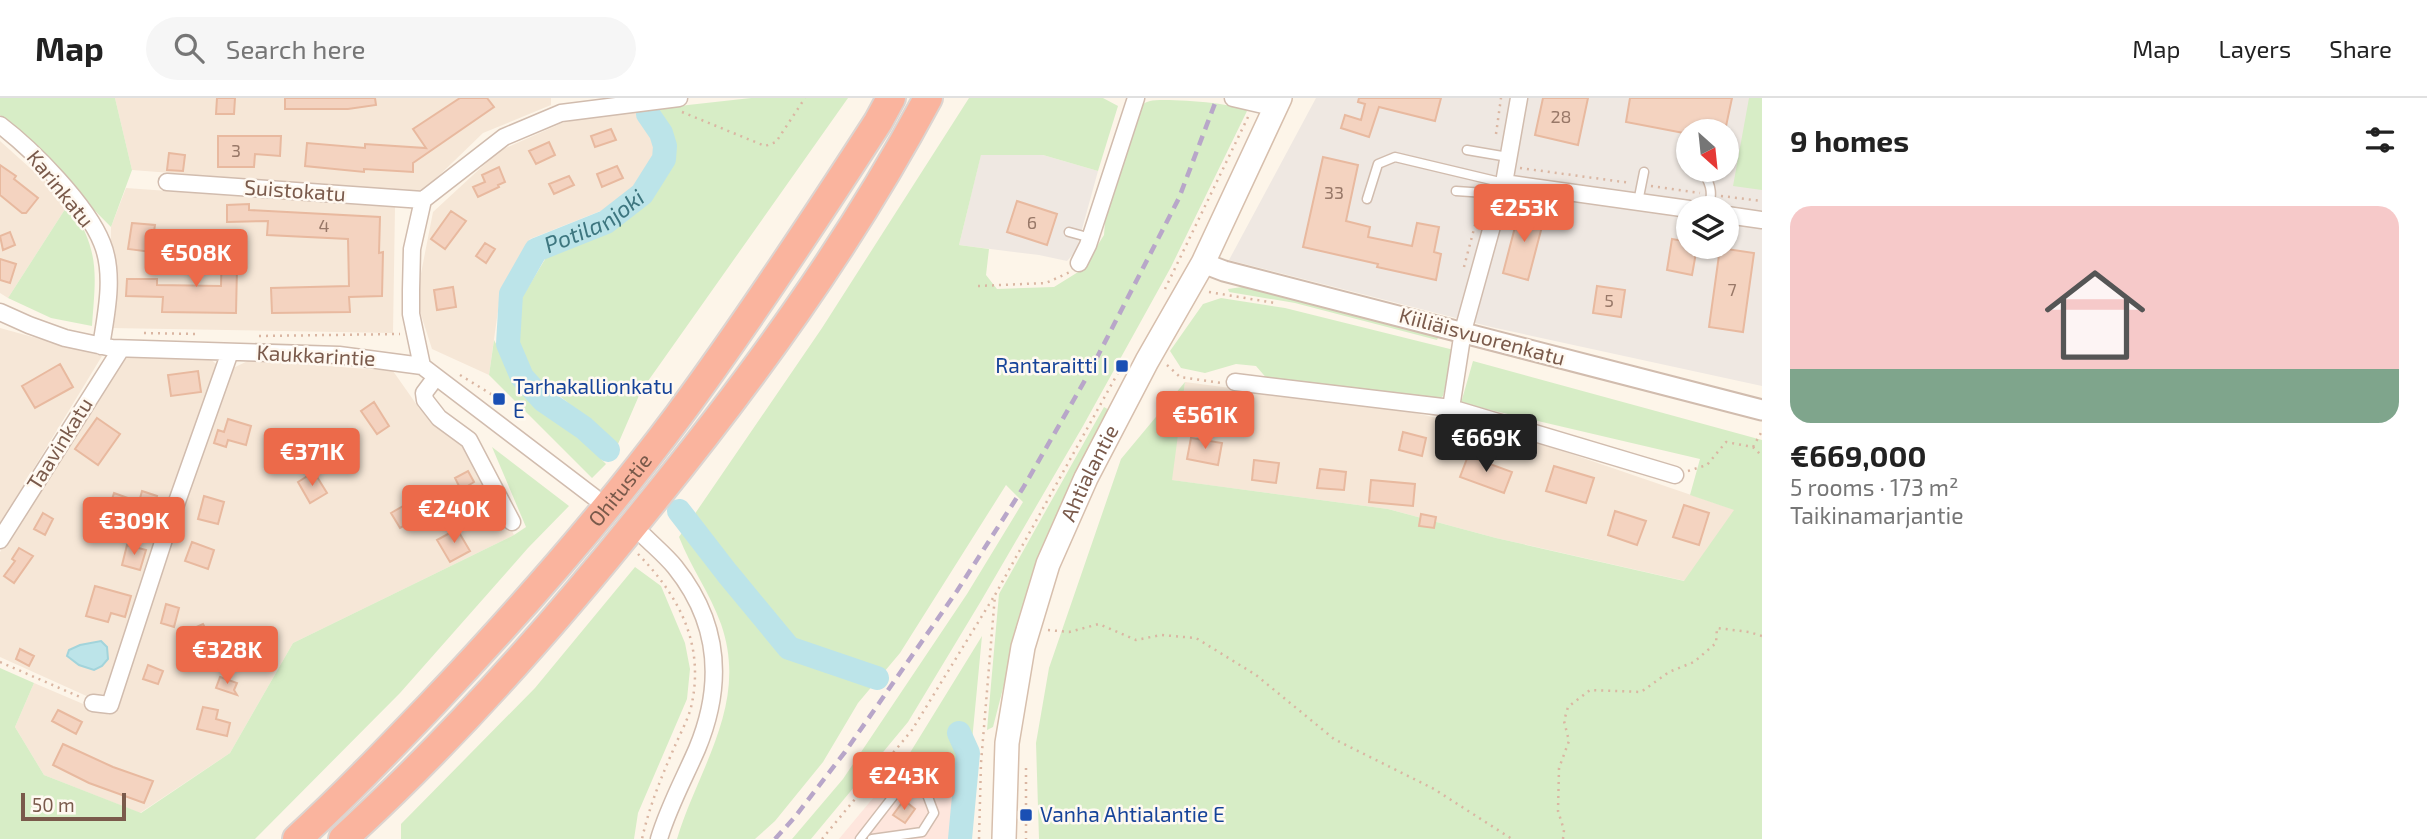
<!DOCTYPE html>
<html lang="en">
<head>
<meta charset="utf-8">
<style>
  body { margin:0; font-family:"Exo 2",sans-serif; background:#f6f6f6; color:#222; height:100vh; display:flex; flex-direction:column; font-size:26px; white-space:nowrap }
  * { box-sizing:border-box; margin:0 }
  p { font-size:23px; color:#767676 }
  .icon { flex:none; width:38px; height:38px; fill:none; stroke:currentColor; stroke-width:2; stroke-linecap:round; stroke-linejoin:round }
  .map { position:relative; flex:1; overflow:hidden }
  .drawer { display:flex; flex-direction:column; background:#fff; width:665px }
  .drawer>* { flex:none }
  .needle { width:46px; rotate:153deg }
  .buttons { position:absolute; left:1676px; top:21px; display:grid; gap:14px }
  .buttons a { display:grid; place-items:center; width:63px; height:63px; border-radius:50%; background:#fff; box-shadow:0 2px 5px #0004; font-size:35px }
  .scale { position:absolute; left:21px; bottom:18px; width:105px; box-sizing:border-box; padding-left:7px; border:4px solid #7a5a4b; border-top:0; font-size:19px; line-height:24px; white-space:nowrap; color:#7a5a4b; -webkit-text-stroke:5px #fff9f1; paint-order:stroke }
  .price { position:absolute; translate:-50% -60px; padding:0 16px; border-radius:7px; background:#ec6a4a; color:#fff; font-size:23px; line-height:46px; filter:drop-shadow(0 2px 4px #0008) }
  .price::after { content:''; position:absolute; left:50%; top:42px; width:21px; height:16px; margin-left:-10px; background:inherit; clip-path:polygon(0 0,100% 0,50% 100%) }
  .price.on { background:#222; color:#fff }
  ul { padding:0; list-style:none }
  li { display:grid; align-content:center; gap:14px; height:371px; padding:0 28px }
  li+li { border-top:2px solid #e0e0e0 }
  li span { display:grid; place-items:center; height:217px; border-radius:21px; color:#555 }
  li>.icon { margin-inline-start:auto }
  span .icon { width:126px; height:126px; fill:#fffc; stroke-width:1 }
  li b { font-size:30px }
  h2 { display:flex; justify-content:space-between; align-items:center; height:84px; padding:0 28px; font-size:30px }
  header { display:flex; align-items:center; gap:42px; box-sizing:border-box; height:98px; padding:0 35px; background:#fff; border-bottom:2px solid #e0e0e0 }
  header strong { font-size:33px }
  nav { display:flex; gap:38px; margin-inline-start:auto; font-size:24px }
  .search { width:490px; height:63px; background:#f6f6f6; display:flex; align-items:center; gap:18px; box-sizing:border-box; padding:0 24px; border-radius:38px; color:#767676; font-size:26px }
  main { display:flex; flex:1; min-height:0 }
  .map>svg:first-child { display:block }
</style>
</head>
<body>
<header>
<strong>Map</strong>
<div class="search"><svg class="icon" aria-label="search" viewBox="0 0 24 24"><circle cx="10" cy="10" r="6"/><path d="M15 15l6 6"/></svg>Search here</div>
<nav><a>Map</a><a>Layers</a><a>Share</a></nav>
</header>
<main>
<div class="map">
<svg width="1762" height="741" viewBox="0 0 1762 741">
  <rect width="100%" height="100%" fill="#fdf5e9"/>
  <path fill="#f6e7d7" d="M115,0H551V7L483,35L422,94L132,72Z
    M607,12L638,13L651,22L663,46L635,88L603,112L530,141L501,191L489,277L432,251L416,201L433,114L499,53L562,25Z
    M0,43L69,105L8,200L0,195Z
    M126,90L395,109L393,235L110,230L111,129Z
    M0,230L102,258L0,426Z
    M124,260H209L220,269L109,594L91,600L0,559V454Z
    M250,262L393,273L419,310L465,342L514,437L293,545L230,655L140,715L44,677L15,629L34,585L109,617L233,270Z
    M1185,284L1405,313L1513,336L1735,412L1685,483L1496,440L1388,411L1171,382Z"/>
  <path fill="#fee6dd" d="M908,658L961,698L957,741H839Z"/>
  <path fill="#efe8e2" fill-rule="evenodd" d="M1316,0H1762V288L1491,229L1229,162ZM1689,33H1727V72H1689ZM1689,110H1727V149H1689Z
    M981,56L1043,57L1098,73L1076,153L1067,163L1039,157L959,147ZM1017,103L1057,116L1047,147L1008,134Z"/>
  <path fill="#d7edc6" d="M0,0H115L132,72L111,129L0,17Z
    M751,0H848L641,293L618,346L527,271L517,243L521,201L547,158L614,132L649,100L676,47L652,11Z
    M969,0H1103L1118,8L1098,73L1043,57H981L959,147L989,151L986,177L997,191L1054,189L1083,171L1104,137L1106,111L1135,10C1140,8 1145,4 1150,3C1163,0 1237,5 1247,13L1171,169L1083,328L981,503L908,624L811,741H792L843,681L967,496L1023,404L1006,387L900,555L858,605L823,664L775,723L755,741H677C699,668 749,606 721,526C710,495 691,470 679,439L822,230Z
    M1749,0H1762V92L1733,88Z
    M69,105C100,154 96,173 92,228L51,220L8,200Z
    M1249,188L1441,234L1437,242L1295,205L1229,194L1228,191Z
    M1221,200L1285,210L1454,252L1443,298L1438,302L1269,283L1256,268L1236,266L1205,275L1181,270L1170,253L1203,206Z
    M494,242L521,294L578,338L606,366L592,380L489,277Z
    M1473,263L1762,342V741H1039L1036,645L1049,570L1121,361L1185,284L1172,382L1388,411L1496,440L1684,483L1734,412L1690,397L1700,361L1461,305Z
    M1104,309L1111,313L1031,482L993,629L987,632L999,496Z
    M492,349L569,408L528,450L400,595L255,741H0V570L34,585L15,629L44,677L141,715L230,655L293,545L514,437L526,429Z
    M635,469L661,488L685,545L690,571L687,601L638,715L634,741H401V726L535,590Z
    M982,538L972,643L956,694L908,658Z"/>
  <path fill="#bce4e9" stroke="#a2d4db" stroke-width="2" d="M101,543L107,549L108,561L102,568L94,572L79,567L67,558L69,552L80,547Z"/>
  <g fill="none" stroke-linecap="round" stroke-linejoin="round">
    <g stroke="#bce4e9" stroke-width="24">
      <path id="s1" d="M608,352L584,330L543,302L522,279L508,246L511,196L536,152L606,124L642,96L664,61L665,48L661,35L648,16"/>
      <path d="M679,413L727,475L789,550L877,580"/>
      <path d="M959,635L968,655L960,741"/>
    </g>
  </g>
  <path fill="#f4d3c0" stroke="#e8b99f" stroke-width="2" d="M217,0H235L234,16H216Z
    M285,0H375L376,7L348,11H285Z
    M460,0H487L494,9L413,65V74L364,71V74L305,68L307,45L365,50V46L426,50L413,31Z
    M1359,0H1441L1435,23L1379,9L1369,39L1341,30L1345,17L1361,22L1365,6L1358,4Z
    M1543,0H1588L1578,47L1535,37Z
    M1630,0H1732L1725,33H1689V36L1626,24Z
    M611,31L616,42L595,49L591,38Z
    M218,38H281L280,58L255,56L254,69H218Z
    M549,44L555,57L536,66L529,53Z
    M169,55L185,57L183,73L167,72Z
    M1323,59L1358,67L1346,123L1370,129L1368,139L1412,148L1417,125L1439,129L1434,154L1441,156L1436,182L1377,169L1378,166L1303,149Z
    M0,67L16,78L14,81L38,100L26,115H22L0,97Z
    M617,68L623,80L602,89L597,76Z
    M499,69L505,84L498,87L499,89L478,99L473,89L485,84L482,77Z
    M569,78L574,87L554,96L549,86Z
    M1017,103L1057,116L1047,147L1007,134Z
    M249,106V112L380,119L379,155L383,154L382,198L349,199L350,214L272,215L271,190L349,188L348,141L267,137L268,123L227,124V107Z
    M1520,110L1545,117L1528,182L1503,175Z
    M451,113L466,123L445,151L431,141Z
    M132,125L155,127L151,154L128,151Z
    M10,134L15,147L3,152L0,138Z
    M1672,141L1689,144V149H1697L1692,177L1667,172Z
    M485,145L495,151L486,165L476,158Z
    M222,148H243L242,170H237L236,215L162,214L163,199L126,198L127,181H157V187L221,188Z
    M1720,150L1754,155L1743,234L1709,229Z
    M0,161L16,166L10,185L0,182Z
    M1597,188L1625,192L1621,219L1593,215Z
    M453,189L456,209L437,212L434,192Z
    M60,266L73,289L35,310L22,288Z
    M198,273L201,294L171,298L168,277Z
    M374,304L389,328L377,336L361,313Z
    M97,320L120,336L98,367L75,351Z
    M228,321L251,328L246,347L228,342L226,349L214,345L218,332L224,334Z
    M1403,334L1426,340L1422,358L1399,352Z
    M1191,340L1222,345L1218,367L1187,361Z
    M1468,358L1512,374L1504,395L1460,379Z
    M1254,362L1279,365L1276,385L1252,382Z
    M1554,368L1594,380L1586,405L1546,393Z
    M1320,371L1346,374L1344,392L1317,390Z
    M468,373L474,384L461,392L455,380Z
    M314,374L327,395L310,405L298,384Z
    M1371,382L1415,386L1413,408L1369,404Z
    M142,393L157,398L150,420L136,415Z
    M114,395L128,400L119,417L108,414Z
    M204,398L224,404L218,426L198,421Z
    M417,400L426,416L400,430L391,415Z
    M1684,407L1709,415L1699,447L1673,439Z
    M1615,413L1646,423L1637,447L1608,437Z
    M43,415L53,421L45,437L34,431Z
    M1421,416L1436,419L1434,430L1419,428Z
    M457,431L470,453L450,464L437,442Z
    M192,444L214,452L208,471L185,463Z
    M127,447L146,452L140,472L122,467Z
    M19,450L33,458L14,485L4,478L15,463L12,461Z
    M95,488L131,498L125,519L111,515L108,524L86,518Z
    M166,506L179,510L174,529L161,525Z
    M203,526L213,546L194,555L185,534Z
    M240,542L250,546L247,556L237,552Z
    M20,551L34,558L29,568L16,561Z
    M148,567L163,573L158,586L143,581Z
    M220,579L237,585L234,592L237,597L216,590Z
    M203,609L218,612L216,621L230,625L227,638L197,631Z
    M58,612L82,624L76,636L52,623Z
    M63,646L113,669L153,683L144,705L89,685L53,667Z
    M904,702L915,711L905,725L893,717Z"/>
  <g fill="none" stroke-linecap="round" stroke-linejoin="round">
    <defs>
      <path id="service" d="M1467,52L1508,59
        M1704,76C1712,88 1712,97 1709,110
        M1456,93L1500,96
        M1367,101L1378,66L1395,59L1504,85
        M1638,104L1644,74
        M1069,134L1091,140
        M860,741L905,683L925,691L934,715L922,734L872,741"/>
      <path id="minor" d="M1233,0L1276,10
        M0,27C33,52 87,107 102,145C115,176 106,217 101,248
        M167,84L423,102
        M1504,85L1689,111
        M1727,117L1762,122
        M1079,165L1088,147L1136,0
        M0,214L29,227L65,240L112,250L339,257L422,268L594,399
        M422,268L411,216V192L412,151L423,102L504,39L561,15L679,0
        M436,279L424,295L425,302L439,320L469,342L512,424
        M1235,284L1451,310L1675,377
        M1451,310L1463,233L1504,85L1519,0
        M644,438C654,448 666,458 675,469C720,525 724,586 697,651C684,681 668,710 659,741
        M0,442L121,251
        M93,605L110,607L168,429L230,254"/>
      <path id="tertiary" d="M1203,165L1224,173L1762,312"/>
      <g id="secondary">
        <path id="s2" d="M1004,741L1007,645L1023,549L1048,466L1086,380L1147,263L1203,165L1280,0"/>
      </g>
      <g id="motorway">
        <path id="s3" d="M297,741C344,698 388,652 432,606C519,514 603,419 679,317C749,222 814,123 878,24L891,0"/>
        <path d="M343,741C453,641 551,530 644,414C750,284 849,148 928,0"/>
      </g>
    </defs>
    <use href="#service" stroke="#d1bcae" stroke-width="11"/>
    <use href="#minor" stroke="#d1bcae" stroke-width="19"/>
    <use href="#tertiary" stroke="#d1bcae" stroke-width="23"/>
    <use href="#secondary" stroke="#d7bfad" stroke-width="26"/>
    <use href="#motorway" stroke="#dcd4d0" stroke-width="32"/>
    <path stroke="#dab6a2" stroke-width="2.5" stroke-dasharray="2 5" stroke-linecap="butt" d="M682,14L765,48L776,44L805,0
      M1496,36L1501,0
      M1520,70L1631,85
      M1651,88L1700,95
      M1721,98L1762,103
      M1464,169L1481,104
      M978,188L1046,185L1070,174
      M1165,191L1249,17
      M1209,194L1275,205
      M144,235L197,236
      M259,238L400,236
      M1167,267L1180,279L1222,285
      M460,277L499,301
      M1753,349L1762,333
      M1688,373L1707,367L1726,344L1753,349L1762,358
      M638,456C679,498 704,545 692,605C689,620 680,636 674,650C661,680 649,709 642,741
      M1048,532L1069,534L1099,526L1136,542L1161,537L1196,540L1256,577L1334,641L1434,691L1512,741
      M0,564L80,599
      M1026,670V741
      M822,741L912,632L993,500
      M979,741L981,665L995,497L1119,273
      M1563,741L1564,732L1558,713L1559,670L1569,643L1564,623L1568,609L1590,592L1641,594L1669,574L1694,564L1716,545L1717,530L1749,534L1762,538"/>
    <use href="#service" stroke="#fff" stroke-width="8"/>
    <use href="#minor" stroke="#fff" stroke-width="16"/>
    <use href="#tertiary" stroke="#fff" stroke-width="19"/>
    <use href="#secondary" stroke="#fff" stroke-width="23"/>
    <use href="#motorway" stroke="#fab49e" stroke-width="28"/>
    <path stroke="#b8a6c9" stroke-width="4.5" stroke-dasharray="10 7" stroke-linecap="butt" d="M775,741L794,720L845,654L957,493L1023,390L1088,277L1179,100L1217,0"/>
  </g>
  <g fill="#1a4fb4" stroke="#fff9f1" stroke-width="2.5">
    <rect x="1115" y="261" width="14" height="14" rx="3.5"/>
    <rect x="492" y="294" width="14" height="14" rx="3.5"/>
    <rect x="1019" y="710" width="14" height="14" rx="3.5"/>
  </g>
  <g text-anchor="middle" stroke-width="5" stroke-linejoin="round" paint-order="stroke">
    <g font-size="18" fill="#987868">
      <text x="1561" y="25">28</text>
      <text x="236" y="59">3</text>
      <text x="1334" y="101">33</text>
      <text x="1032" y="131">6</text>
      <text x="324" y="134">4</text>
      <text x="1732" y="198">7</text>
      <text x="1609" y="209">5</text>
    </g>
    <g font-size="21" fill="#7a5a4b" stroke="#fff9f1">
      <text transform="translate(60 91) rotate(51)" y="7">Karinkatu</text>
      <text transform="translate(295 93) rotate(4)" y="7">Suistokatu</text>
      <text transform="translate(1482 239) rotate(15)" y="7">Kiiliäisvuorenkatu</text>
      <text transform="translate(316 258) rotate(3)" y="7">Kaukkarintie</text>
      <text transform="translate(60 346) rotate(-58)" y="7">Taavinkatu</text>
      <text dy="7" stroke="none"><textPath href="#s2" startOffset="380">Ahtialantie</textPath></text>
      <text dy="7" stroke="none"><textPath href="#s3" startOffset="476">Ohitustie</textPath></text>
    </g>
    <g font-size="21" fill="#164399" stroke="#fff9f1" text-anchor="start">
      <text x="1108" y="275" text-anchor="end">Rantaraitti I</text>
      <text x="513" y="296">Tarhakallionkatu<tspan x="513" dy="24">E</tspan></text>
      <text x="1040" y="724">Vanha Ahtialantie E</text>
    </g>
    <g font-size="23" font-style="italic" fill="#3d767f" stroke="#fff9f1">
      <text dy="8" stroke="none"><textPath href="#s1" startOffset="315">Potilanjoki</textPath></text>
    </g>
  </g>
</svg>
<div class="buttons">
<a><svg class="needle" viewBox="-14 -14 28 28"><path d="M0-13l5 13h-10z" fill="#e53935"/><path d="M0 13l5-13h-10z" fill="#767676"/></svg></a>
<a><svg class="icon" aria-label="layers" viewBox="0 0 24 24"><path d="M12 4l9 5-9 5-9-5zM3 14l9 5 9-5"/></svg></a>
</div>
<div class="scale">50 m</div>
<b class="price" style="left:1524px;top:146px">€253K</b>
<b class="price" style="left:196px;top:191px">€508K</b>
<b class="price" style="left:1205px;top:353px">€561K</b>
<b class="price on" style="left:1486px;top:376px">€669K</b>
<b class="price" style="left:312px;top:390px">€371K</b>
<b class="price" style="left:454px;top:447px">€240K</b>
<b class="price" style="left:134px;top:459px">€309K</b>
<b class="price" style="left:227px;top:588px">€328K</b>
<b class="price" style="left:904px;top:714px">€243K</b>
</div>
<section class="drawer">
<h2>9 homes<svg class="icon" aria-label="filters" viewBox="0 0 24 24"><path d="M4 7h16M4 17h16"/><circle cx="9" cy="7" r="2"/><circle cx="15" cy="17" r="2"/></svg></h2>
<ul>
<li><span style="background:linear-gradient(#f6c9c9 75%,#7fa58c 0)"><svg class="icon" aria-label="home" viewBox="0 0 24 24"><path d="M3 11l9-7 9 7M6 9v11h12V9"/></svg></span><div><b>€669,000</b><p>5 rooms · 173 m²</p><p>Taikinamarjantie</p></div></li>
</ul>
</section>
</main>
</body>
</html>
